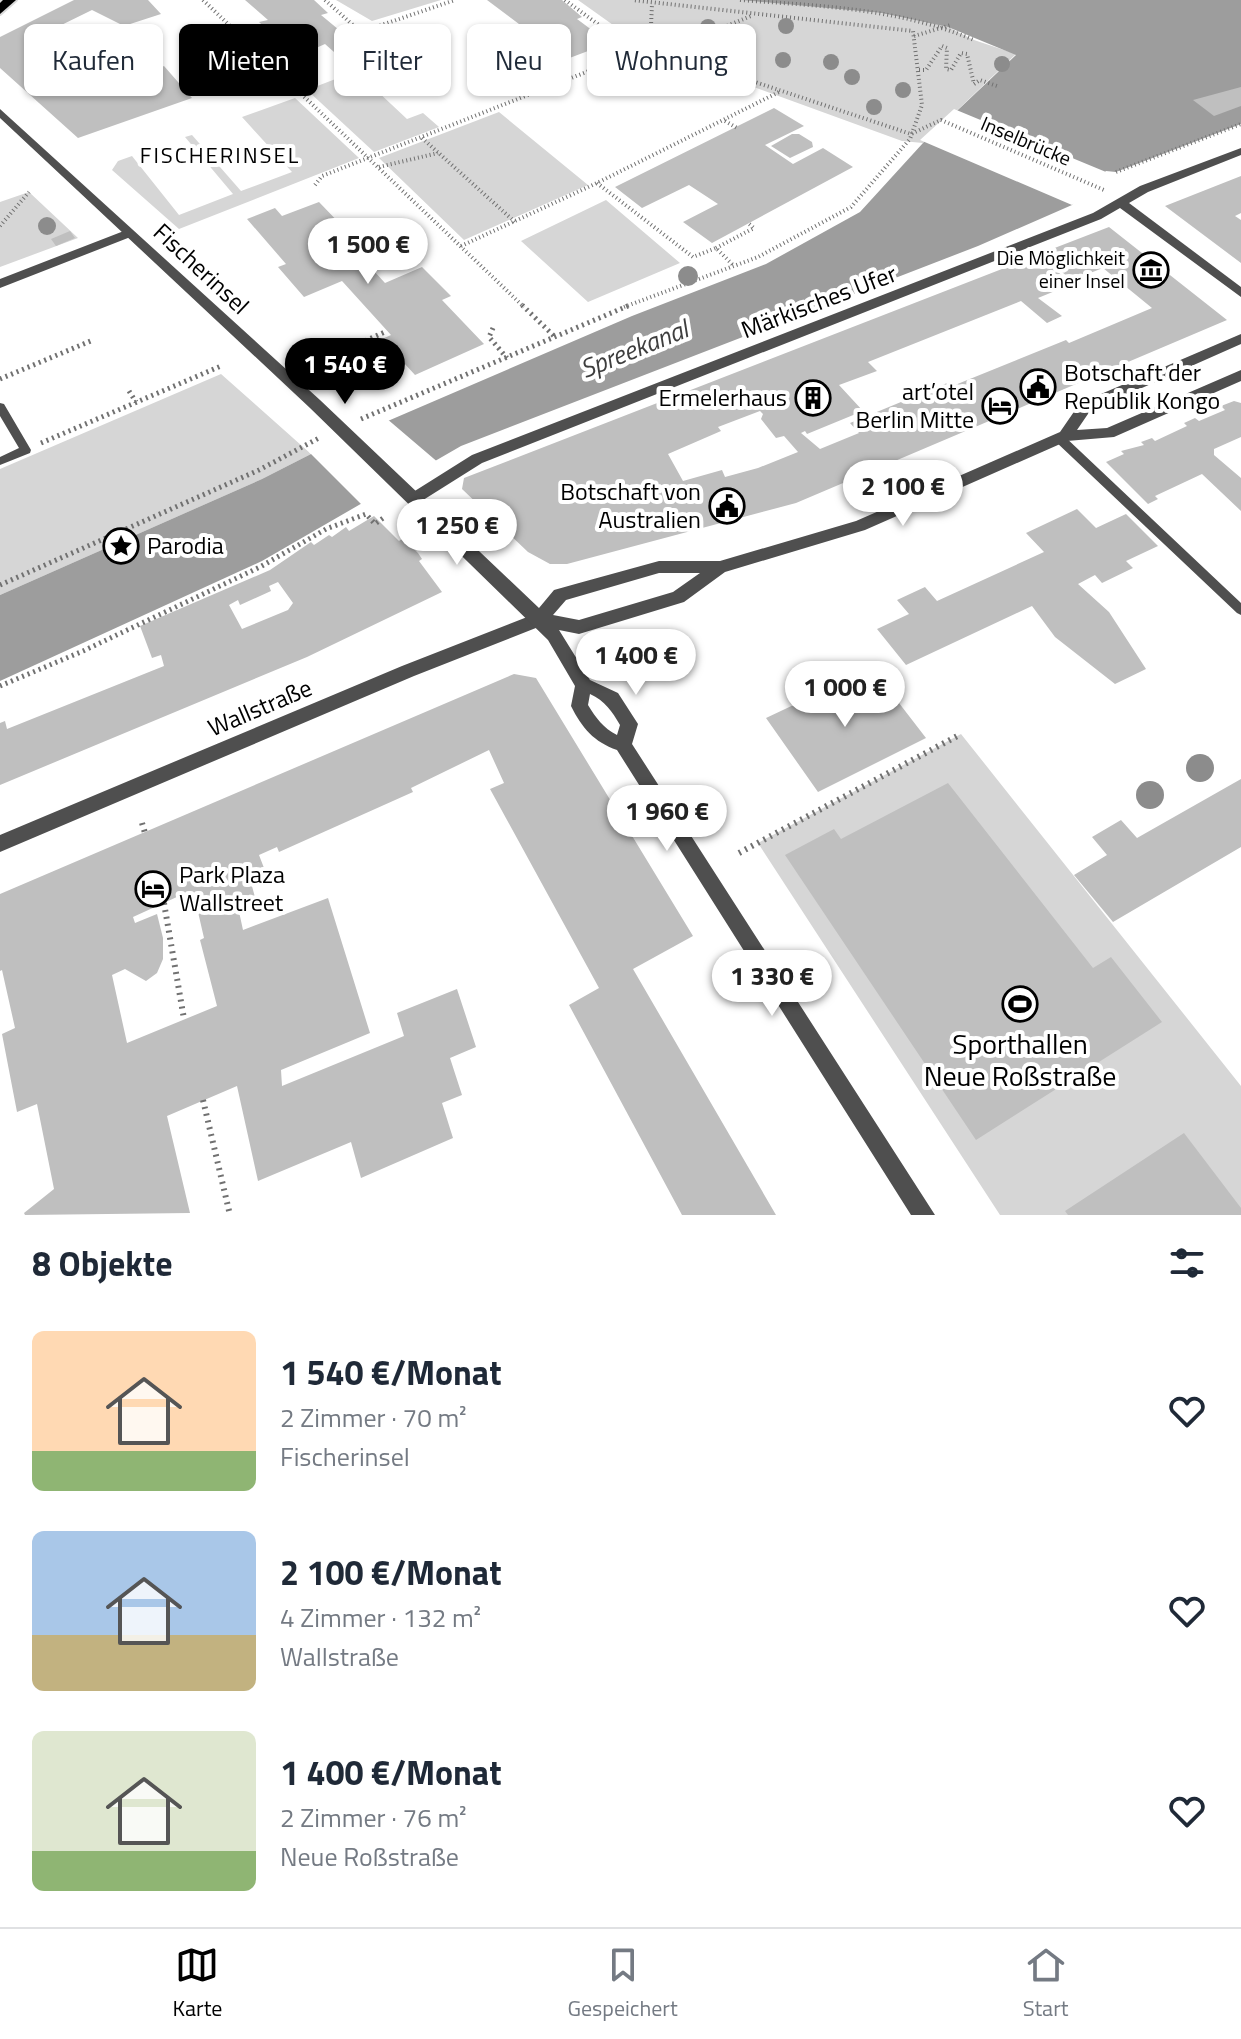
<!DOCTYPE html>
<html lang="de">
<head>
<meta charset="utf-8">
<style>
  body { margin:0; font-family:"Titillium Web",sans-serif; background:#f2f2f3; color:#1f2937; height:100vh; display:flex; flex-direction:column; font-size:30px; white-space:nowrap }
  * { box-sizing:border-box; margin:0 }
  p { font-size:26px; color:#747a83 }
  .icon { flex:none; width:44px; height:44px; fill:none; stroke:currentColor; stroke-width:2; stroke-linecap:round; stroke-linejoin:round }
  .map { position:relative; height:1215px; overflow:hidden }
  .sheet { display:flex; flex-direction:column; background:#fff; flex:1 }
  .sheet>* { flex:none }
  .top-card { position:absolute; left:24px; top:24px; width:800px; height:72px; display:flex; gap:16px }
  .price { position:absolute; translate:-50% -68px; padding:0 18px; border-radius:28px; background:#fff; color:#222; font-size:26px; line-height:52px; filter:drop-shadow(0 2px 4px #0008) }
  .price::after { content:''; position:absolute; left:50%; top:48px; width:24px; height:18px; margin-left:-12px; background:inherit; clip-path:polygon(0 0,100% 0,50% 100%) }
  .price.selected { background:#000; color:#fff }
  ul { padding:0; list-style:none }
  li { display:flex; align-items:center; gap:24px; height:200px; padding:0 32px }
  li span { display:grid; place-items:center; flex:none; width:224px; height:160px; border-radius:12px; color:#555 }
  li>.icon { margin-inline-start:auto }
  span .icon { width:96px; height:96px; fill:#fffc; stroke-width:1 }
  li b { font-size:34px }
  h2 { display:flex; justify-content:space-between; align-items:center; height:96px; padding:0 32px; font-size:34px }
  .tag { padding:0 28px; border-radius:12px; background:#fff; box-shadow:0 2px 6px #0004; font-size:28px; line-height:72px }
  .tag.selected { background:#000; color:#fff }
  .tabs { display:flex; justify-content:space-around; align-items:center; height:112px; border-top:2px solid #e0e1e3; background:#fff; font-size:22px; color:#747a83 }
  .tabs a { display:grid; justify-items:center; gap:4px }
  .tabs .selected { color:#000 }
  .map>svg:first-child { display:block }
</style>
</head>
<body>
<div class="map">
<svg width="1241" height="1215" viewBox="0 0 1241 1215">
  <rect width="100%" height="100%" fill="#fff"/>
  <path fill="#d6d6d6" d="M336,0H441L372,21Z
    M578,0H740L880,13L948,27L974,40L1016,54L923,143L902,141L644,47Z
    M227,27L249,48L215,60L194,39Z
    M254,56L273,73L240,85L221,67Z
    M364,68L376,69L360,75L407,119L423,113L439,127L374,152L307,90Z
    M295,98L359,158L179,229L112,170L118,161L132,156L179,215L233,194L185,137L192,135L241,191L292,172L242,117Z
    M499,112L588,185L464,240L379,158Z
    M29,192L78,238L0,267V202Z
    M606,200L680,263L588,302L521,241Z
    M221,374L311,454L262,479L0,595V469Z
    M961,734L1241,1086V1215H1000L758,843Z"/>
  <path fill="#9d9d9d" d="M740,0H1241V124L1116,172L1106,171L1072,205L978,246L461,446L262,561L0,681V595L262,479L311,454L632,316L766,264L860,212L923,143L1016,55L948,27L881,13Z"/>
  <path fill="#fff" d="M954,109L1106,172L1119,175H1108L1088,195L1072,205L920,140Z
    M386,418L440,464L363,506L309,452Z"/>
  <path fill="#bfbfbf" fill-rule="evenodd" d="M74,0H148L161,14L124,26L92,10L39,36L108,91L164,66L192,98L78,138L0,68V37Z
    M245,0H314L328,13L321,15L356,44L334,52L325,44L296,57L259,22L268,20Z
    M487,0H562L582,17L577,19L616,48L595,56L588,51L559,62L513,26L519,24Z
    M682,73L695,79L677,87L667,80Z
    M1241,87V106L1214,116L1193,100Z
    M774,108L804,126L765,145L793,164L823,148L853,167L712,243L683,222L718,204L689,185L642,208L615,187Z
    M792,134H799L812,142L813,147L790,158L771,146Z
    M1241,176V213L1235,216L1241,220V263L1165,206Z
    M319,202L346,230L339,233L385,283L422,267L451,296L442,300L484,344L415,375L382,339L391,335L342,281L304,297L278,267L286,264L247,219L275,208L282,216Z
    M1109,227L1227,320L796,503L567,564H550L528,552L462,489L464,478L1038,255L1072,284L1038,298L1062,316L1047,323L1021,301L868,362L877,371L839,385L863,411L807,434L805,431L801,433L820,449L859,433L850,423L952,381L955,385L1066,340L1069,343L1152,308L1103,268L1072,280L1039,254ZM760,411L763,414L761,419L776,438L784,436L798,452L758,468L725,477L722,470L683,481L668,454L721,431L718,427Z
    M70,231L75,238L56,246L51,239Z
    M1234,401L1241,403V437L1214,449V455L1241,478V511L1202,474L1155,496L1158,499L1148,504L1106,462L1124,454L1121,451L1144,445L1141,442L1152,438L1155,441L1187,426L1184,423L1195,418L1199,421L1225,410L1221,406Z
    M1077,509L1096,528L1126,514L1158,546L1126,561L1133,568L1102,583L1095,575L1078,584L1109,612L1146,669L1115,684L1055,637L1032,606L906,665L877,629L909,614L897,600L925,587L937,601L1044,552L1026,533Z
    M374,516L399,541L403,538L418,553L422,559L419,561L442,592L307,657L0,785V723L5,721L7,729L164,666L161,655L152,658L140,626L270,570L311,542L314,545L329,535L332,537L346,527L349,531ZM278,582L293,603L288,610L242,629L229,605L238,600L240,605L271,591L269,586Z
    M872,668L926,738L818,792L766,718Z
    M514,674L536,678L693,936L633,969L776,1215H682L569,1005L599,988L490,789L504,783L489,750L411,788L413,792L279,852L277,847L259,855L264,868L249,875L256,901L238,907L243,930L328,898L370,1033L281,1070L282,1086L404,1036L397,1013L457,989L476,1047L450,1058L462,1095L442,1103L453,1138L361,1178L351,1142L258,1181L237,1086L167,1116L190,1213L25,1215L24,1213L54,1189L37,1104L17,1112L2,1034L15,1028L2,970L0,971V894ZM179,896L195,899L204,938L200,940L217,1006L127,1043L112,975L125,969L146,981L157,973L163,959V938L157,914L135,923L133,917Z
    M1241,779V847L1113,922L1074,875L1107,855L1092,837L1121,820L1137,838Z
    M948,783L1093,968L1111,957L1162,1022L976,1140L785,855L834,829L841,839Z
    M1184,1133L1241,1208V1215H1068L1065,1211Z"/>
  <g fill="none" stroke-linecap="round" stroke-linejoin="round">
    <defs>
      <path id="primary" d="M3,0H16L0,14V3Z"/>
    </defs>
    <use href="#primary" stroke="#dbdbdb" stroke-width="4"/>
    <path stroke="#717171" stroke-width="4" stroke-dasharray="1 3" stroke-linecap="butt" d="M203,0L524,307
      M325,0L384,53
      M565,0L637,53
      M740,0C820,6 899,8 974,40
      M361,32L455,0
      M914,36L951,25
      M650,47L652,4
      M668,50L751,16
      M919,70H926L942,46L947,48L946,69L951,70L961,53L967,54L974,84L980,80L997,86
      M725,121L737,128
      M422,138L515,222
      M379,167L438,153
      M1116,172L1241,124
      M597,183L693,257L716,248L734,266
      M315,185L322,176L650,47L911,134L941,120L1104,190
      M0,226L29,192
      M461,246L597,183L781,91
      M716,248L754,228L748,223
      M624,307L758,257L851,207L910,139L922,105L913,31L632,0"/>
    <path stroke="#717171" stroke-width="5" stroke-dasharray="2 4" stroke-linecap="butt" d="M522,305L555,337
      M493,328L489,337L507,358
      M316,363L387,331
      M0,379L93,340
      M129,391L136,402
      M361,419L630,305
      M41,443L221,366
      M0,585L259,470L319,438
      M0,686L83,651L260,567L326,529L366,514L375,524L386,516"/>
    <path stroke="#717171" stroke-width="6" stroke-dasharray="2 5" stroke-linecap="butt" d="M142,823L145,833
      M739,853L961,734
      M164,903L184,1019
      M203,1100L230,1215"/>
    <path fill="#4f4f4f" fill-rule="evenodd" d="M0,403L4,404L31,450L30,453L0,465V457L19,448L0,416Z
      M1059,434L1063,435L1241,603V615L1237,613L1055,441L1054,438Z"/>
    <path fill="#4f4f4f" fill-rule="evenodd" d="M1241,148V155L1148,192L1129,203L1241,287V297L1120,208L1101,219L482,463L420,502H410L408,498L410,494L472,455L1093,213L1140,186Z
      M129,229L135,233L133,236L0,288V279Z
      M540,612L546,614L548,619L546,624L414,676L0,852V835L402,666Z"/>
    <path fill="#4f4f4f" fill-rule="evenodd" d="M0,109L320,400L539,608L554,590L579,583L659,561H720L856,521L1060,432L1080,403L1241,334V344L1090,411L1077,430L1107,428L1241,370V381L1114,437L1067,441L865,530L725,572L684,602L579,634L559,630L590,680L618,693L638,724L632,744L935,1215H911L617,750C594,742 582,728 571,706L575,686L548,640L310,408L0,118ZM659,573H700L673,592L579,620L553,615L566,600ZM590,694C605,701 612,711 620,725L617,735C603,728 596,718 588,705Z"/>
    <use href="#primary" fill="#000" fill-rule="evenodd"/>
  </g>
  <g fill="#8c8c8c">
    <circle cx="786" cy="26" r="8"/>
    <circle cx="708" cy="27" r="8"/>
    <circle cx="480" cy="58" r="8"/>
    <circle cx="783" cy="60" r="8"/>
    <circle cx="831" cy="62" r="8"/>
    <circle cx="689" cy="64" r="8"/>
    <circle cx="1002" cy="64" r="8"/>
    <circle cx="718" cy="76" r="8"/>
    <circle cx="429" cy="77" r="8"/>
    <circle cx="852" cy="77" r="8"/>
    <circle cx="903" cy="90" r="8"/>
    <circle cx="874" cy="107" r="8"/>
    <circle cx="47" cy="226" r="9"/>
    <circle cx="688" cy="276" r="10"/>
    <circle cx="1200" cy="768" r="14"/>
    <circle cx="1150" cy="795" r="14"/>
  </g>
  <defs>
    <symbol id="museum-ring" viewBox="-11 -11 22 22"><circle r="9.5" fill="#fff" stroke="#000" stroke-width="1.5"/><path d="M0-6L6-3V-2H-6V-3ZM-5-1h2V3h-2ZM-1-1h2V3h-2ZM3-1h2V3H3ZM-6 4H6V6H-6Z" fill="#000"/></symbol>
    <symbol id="civic-ring" viewBox="-11 -11 22 22"><circle r="9.5" fill="#fff" stroke="#000" stroke-width="1.5"/><path d="M-.6-6.5H3V-4.5H.6V-3L4-1V1h2V6H-6V1h2V-1L-.6-3ZM-1.2 2.5V6h2.4V2.5Z" fill="#000"/></symbol>
    <symbol id="building-ring" viewBox="-11 -11 22 22"><circle r="9.5" fill="#fff" stroke="#000" stroke-width="1.5"/><path d="M-4-6H4V6H1V3H-1V6H-4ZM-2.5-4.3h1.7v1.8h-1.7ZM.8-4.3h1.7v1.8H.8ZM-2.5-1h1.7V.8h-1.7ZM.8-1h1.7V.8H.8Z" fill="#000"/></symbol>
    <symbol id="hotel-ring" viewBox="-11 -11 22 22"><circle r="9.5" fill="#fff" stroke="#000" stroke-width="1.5"/><path d="M-6-4.5h1.5V1H6V5H4.5V3h-9V5H-6ZM-4 0a1.8 1.8 0 1 1 3.6 0ZM.5 0V-2.5h3Q6-2.5 6 0Z" fill="#000"/></symbol>
    <symbol id="sight-ring" viewBox="-11 -11 22 22"><circle r="9.5" fill="#fff" stroke="#000" stroke-width="1.5"/><path d="M0-6L1.8-2.2L6-1.7L2.9 1.2L3.7 5.4L0 3.3L-3.7 5.4L-2.9 1.2L-6-1.7L-1.8-2.2Z" fill="#000"/></symbol>
    <symbol id="stadium-ring" viewBox="-11 -11 22 22"><circle r="9.5" fill="#fff" stroke="#000" stroke-width="1.5"/><path d="M0-5a6.5 5 0 1 0 0 10a6.5 5 0 1 0 0-10ZM-3.5-1.8h7v3.6h-7Z" fill="#000"/></symbol>
  </defs>
  <g fill-rule="evenodd">
    <use href="#museum-ring" x="1131" y="250" width="40" height="40"/>
    <use href="#civic-ring" x="1018" y="367" width="40" height="40"/>
    <use href="#building-ring" x="793" y="378" width="40" height="40"/>
    <use href="#hotel-ring" x="980" y="386" width="40" height="40"/>
    <use href="#civic-ring" x="707" y="486" width="40" height="40"/>
    <use href="#sight-ring" x="101" y="526" width="40" height="40"/>
    <use href="#hotel-ring" x="133" y="869" width="40" height="40"/>
    <use href="#stadium-ring" x="1000" y="984" width="40" height="40"/>
  </g>
  <g text-anchor="middle" stroke-width="8" stroke-linejoin="round" paint-order="stroke">
    <g font-size="20" fill="#000" stroke="#fff">
      <text transform="translate(1026 141) rotate(23)" y="7">Inselbrücke</text>
    </g>
    <g font-size="20" fill="#000" stroke="#fff" text-anchor="end">
      <text x="1125" y="265">Die Möglichkeit<tspan x="1125" dy="23">einer Insel</tspan></text>
    </g>
    <g font-size="22" letter-spacing="2" fill="#000" stroke="#fff">
      <text x="220" y="163">FISCHERINSEL</text>
    </g>
    <g font-size="24" fill="#000" stroke="#fff">
      <text transform="translate(201 269) rotate(43)" y="8">Fischerinsel</text>
      <text transform="translate(819 302) rotate(-21)" y="8">Märkisches Ufer</text>
      <text transform="translate(260 708) rotate(-23)" y="8">Wallstraße</text>
    </g>
    <g font-size="24" fill="#000" stroke="#fff" text-anchor="start">
      <text x="1064" y="381">Botschaft der<tspan x="1064" dy="28">Republik Kongo</tspan></text>
      <text x="974" y="400" text-anchor="end">art’otel<tspan x="974" dy="28">Berlin Mitte</tspan></text>
      <text x="787" y="406" text-anchor="end">Ermelerhaus</text>
      <text x="701" y="500" text-anchor="end">Botschaft von<tspan x="701" dy="28">Australien</tspan></text>
      <text x="147" y="554">Parodia</text>
      <text x="179" y="883">Park Plaza<tspan x="179" dy="28">Wallstreet</tspan></text>
    </g>
    <g font-size="26" font-style="italic" fill="#3e3e3e" stroke="#fff">
      <text transform="translate(634 349) rotate(-22)" y="9">Spreekanal</text>
    </g>
    <g font-size="28" fill="#000" stroke="#fff">
      <text x="1020" y="1054">Sporthallen<tspan x="1020" dy="32">Neue Roßstraße</tspan></text>
    </g>
  </g>
</svg>
<b class="price" style="left:368px;top:286px">1 500 €</b>
<b class="price selected" style="left:345px;top:406px">1 540 €</b>
<b class="price" style="left:903px;top:528px">2 100 €</b>
<b class="price" style="left:457px;top:567px">1 250 €</b>
<b class="price" style="left:636px;top:697px">1 400 €</b>
<b class="price" style="left:845px;top:729px">1 000 €</b>
<b class="price" style="left:667px;top:853px">1 960 €</b>
<b class="price" style="left:772px;top:1018px">1 330 €</b>
<div class="top-card">
<a class="tag">Kaufen</a>
<a class="tag selected">Mieten</a>
<a class="tag">Filter</a>
<a class="tag">Neu</a>
<a class="tag">Wohnung</a>
</div>
</div>
<section class="sheet">
<h2>8 Objekte<svg class="icon" aria-label="filters" viewBox="0 0 24 24"><path d="M4 7h16M4 17h16"/><circle cx="9" cy="7" r="2"/><circle cx="15" cy="17" r="2"/></svg></h2>
<ul>
<li><span style="background:linear-gradient(#ffd9b3 75%,#8fb573 0)"><svg class="icon" aria-label="home" viewBox="0 0 24 24"><path d="M3 11l9-7 9 7M6 9v11h12V9"/></svg></span><div><b>1 540 €/Monat</b><p>2 Zimmer · 70 m²</p><p>Fischerinsel</p></div><svg class="icon" aria-label="heart" viewBox="0 0 24 24"><path d="M12 20l-8-8c-3-5 5-10 8-4 3-6 11-1 8 4z"/></svg></li>
<li><span style="background:linear-gradient(#a9c7e8 65%,#c2b280 0)"><svg class="icon" aria-label="home" viewBox="0 0 24 24"><path d="M3 11l9-7 9 7M6 9v11h12V9"/></svg></span><div><b>2 100 €/Monat</b><p>4 Zimmer · 132 m²</p><p>Wallstraße</p></div><svg class="icon" aria-label="heart" viewBox="0 0 24 24"><path d="M12 20l-8-8c-3-5 5-10 8-4 3-6 11-1 8 4z"/></svg></li>
<li><span style="background:linear-gradient(#dfe7d0 75%,#8fb573 0)"><svg class="icon" aria-label="home" viewBox="0 0 24 24"><path d="M3 11l9-7 9 7M6 9v11h12V9"/></svg></span><div><b>1 400 €/Monat</b><p>2 Zimmer · 76 m²</p><p>Neue Roßstraße</p></div><svg class="icon" aria-label="heart" viewBox="0 0 24 24"><path d="M12 20l-8-8c-3-5 5-10 8-4 3-6 11-1 8 4z"/></svg></li>
</ul>
</section>
<nav class="tabs">
<a class="selected"><svg class="icon" aria-label="map" viewBox="0 0 24 24"><path d="M3 6l6-2 6 2 6-2v14l-6 2-6-2-6 2zM9 4v14M15 6v14"/></svg>Karte</a>
<a><svg class="icon" aria-label="saved" viewBox="0 0 24 24"><path d="M7 4h10v16l-5-4-5 4z"/></svg>Gespeichert</a>
<a><svg class="icon" aria-label="home" viewBox="0 0 24 24"><path d="M3 11l9-7 9 7M6 9v11h12V9"/></svg>Start</a>
</nav>
</body>
</html>
